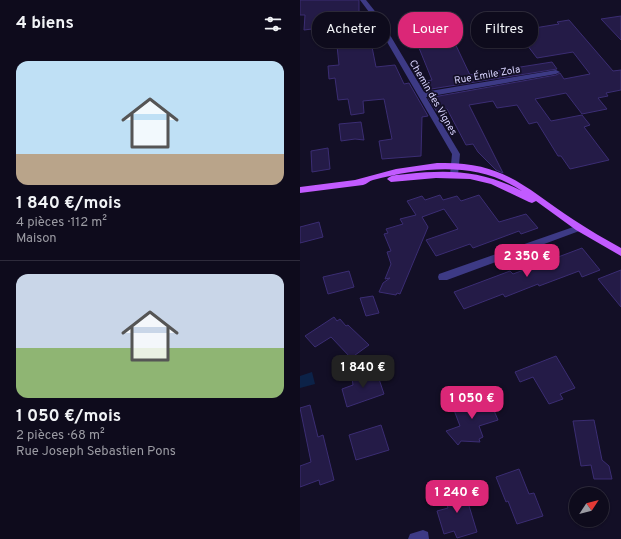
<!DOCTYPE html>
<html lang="fr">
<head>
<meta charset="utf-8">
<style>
  body { margin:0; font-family:Overpass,sans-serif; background:#171425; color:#f1f3f6; height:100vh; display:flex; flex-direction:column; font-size:15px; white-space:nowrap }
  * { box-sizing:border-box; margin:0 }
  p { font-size:13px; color:#9b9ba3 }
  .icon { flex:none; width:22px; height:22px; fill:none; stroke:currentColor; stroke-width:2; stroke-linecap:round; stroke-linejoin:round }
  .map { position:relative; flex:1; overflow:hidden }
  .details { display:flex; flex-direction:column; background:#0e0b1c; width:300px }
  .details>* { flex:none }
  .top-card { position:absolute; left:12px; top:12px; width:249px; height:36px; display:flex; gap:8px }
  .needle { width:26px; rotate:54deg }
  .buttons { position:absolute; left:269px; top:487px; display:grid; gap:8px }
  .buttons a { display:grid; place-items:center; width:40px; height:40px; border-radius:50%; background:#0e0b1c; box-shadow:0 1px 3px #0004,0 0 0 1px #2e2b3b; font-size:20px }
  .price { position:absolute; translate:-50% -34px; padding:0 9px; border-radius:8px; background:#db2777; color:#fff; font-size:13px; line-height:26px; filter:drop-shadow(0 1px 2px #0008) }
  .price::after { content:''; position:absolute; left:50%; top:24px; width:12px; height:9px; margin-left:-6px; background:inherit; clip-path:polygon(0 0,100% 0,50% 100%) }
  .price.selected { background:#222; color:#fff }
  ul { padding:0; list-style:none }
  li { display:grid; align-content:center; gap:8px; height:212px; padding:0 16px }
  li+li { border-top:1px solid #2e2b3b }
  li span { display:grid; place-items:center; height:124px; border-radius:12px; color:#555 }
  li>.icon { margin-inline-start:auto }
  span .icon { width:72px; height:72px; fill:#fffc; stroke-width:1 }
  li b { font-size:17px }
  h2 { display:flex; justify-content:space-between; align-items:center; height:48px; padding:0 16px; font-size:17px }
  .pill { padding:0 14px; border-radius:16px; background:#0e0b1c; box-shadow:0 1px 3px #0004,0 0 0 1px #2e2b3b; font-size:14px; line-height:36px }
  .pill.selected { background:#db2777; color:#fff }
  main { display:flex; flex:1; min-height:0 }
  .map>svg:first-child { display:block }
</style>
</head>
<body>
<main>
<section class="details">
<h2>4 biens<svg class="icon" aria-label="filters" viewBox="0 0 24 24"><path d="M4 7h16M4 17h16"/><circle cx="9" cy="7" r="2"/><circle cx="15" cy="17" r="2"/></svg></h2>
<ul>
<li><span style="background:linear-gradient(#bfe0f5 75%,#b9a48a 0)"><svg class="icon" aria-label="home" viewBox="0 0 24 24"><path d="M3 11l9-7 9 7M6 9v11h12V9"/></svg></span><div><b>1 840 €/mois</b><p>4 pièces · 112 m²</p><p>Maison</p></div></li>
<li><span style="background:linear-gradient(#c9d6e8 60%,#8fb573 0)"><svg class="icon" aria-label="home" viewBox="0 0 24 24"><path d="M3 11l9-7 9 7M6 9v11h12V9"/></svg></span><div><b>1 050 €/mois</b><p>2 pièces · 68 m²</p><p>Rue Joseph Sebastien Pons</p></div></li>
</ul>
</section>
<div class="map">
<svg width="321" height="539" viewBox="0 0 321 539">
  <rect width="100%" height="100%" fill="#130f26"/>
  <path fill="#0c2248" d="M12,372L15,384L0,388V376Z"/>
  <path fill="#241b47" stroke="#3b2d73" d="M0,0H59V48L72,47L76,67L95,65L104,84L109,83L128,116L122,117L121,156L82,159L79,141L92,139L84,99L63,101L64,113L51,115L48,99L38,100L35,78L29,79L28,66L39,65L36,36L13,38L12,29L4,30L5,15H0Z
    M321,16V40L301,19Z
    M269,20L313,71L321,70V90L306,93L308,96L298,98L307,109L282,114L266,93L235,99L251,121L282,115L290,125L284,127L309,160L270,169L261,156H258L237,122L229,124L217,105L197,108L193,101L169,105L203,173L196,170L178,152L173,144L166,145L147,109L137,112L128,98L256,75L260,73L264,79L290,74L273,52L237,58L224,41L191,47L183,33L214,28L216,31L259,24L257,22Z
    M130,25L131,26H135L142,39L152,37L170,75L252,62L257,69L125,90L119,82L132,80L117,43L119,42L112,27Z
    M61,122L64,140L55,139L41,141L39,124Z
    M28,148L30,169L12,172L11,151Z
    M140,195L143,200L157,196L161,201L179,195L199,222L226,214L238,228L221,234L219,231L173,248L170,244L136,256L126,240L158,229L144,209L122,217L128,227L100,294L97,293L96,295L79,292L83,283L90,278L85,279L91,264L87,252L91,251L84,234L88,233L86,229L103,224L100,219L116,215L107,201L122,196L125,200Z
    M19,222L23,237L0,243V227Z
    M282,248L300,270L282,277L279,271L239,286L238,284L205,297L203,294L164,309L154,292L210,271L213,274Z
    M321,270V307L298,279Z
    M49,271L54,287L28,294L23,277Z
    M73,296L79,313L66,316L60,298Z
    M34,317L37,321L40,319L46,326L48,325L69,345L51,358L31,337L15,347L5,336Z
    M256,356L275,388L260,394L263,399L249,404L233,377L220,382L215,372Z
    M76,370L84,394L47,407L42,389L53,385L52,378Z
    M180,398L181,401L189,399L198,420L179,426L183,437L179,439L180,442L161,441L158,445L146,431L160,426L154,410L160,408L159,404Z
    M10,405L18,437L23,435L34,480L20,485L19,480L0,487V466L11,462L0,408Z
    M294,420L302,460L309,466L312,479H294L291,465L281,466L273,421Z
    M81,425L89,450L56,460L49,435Z
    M219,469L229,494L234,493L243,516L217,524L208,501L206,502L196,477Z
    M163,486L177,532L157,538L154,531L144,534L137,511L148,508L143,492Z"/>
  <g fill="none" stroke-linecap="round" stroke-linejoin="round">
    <path fill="#3d3a85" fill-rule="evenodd" d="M60,0H66L78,15L124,92L256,70L260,72L256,74L126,97L160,154L158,175L157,177H151L150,175L152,154L72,16Z
      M279,225L282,226L284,228L282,230L147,280H139L138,277L139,274Z
      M123,530L128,532L129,539H108L110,534Z"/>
    <path fill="#c25bff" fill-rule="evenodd" d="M137,163C203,161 223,186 274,220C289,230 305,239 321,248V256L276,230L236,201L232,203L229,202L191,184L170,179L136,178L91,182L87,179C91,174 101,175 107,174C151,169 183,171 222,191C177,161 124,167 73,180C69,181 67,184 63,185L0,193V187L55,180L96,169Z"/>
  </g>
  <g text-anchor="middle" stroke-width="3.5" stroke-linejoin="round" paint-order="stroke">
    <g font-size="10" fill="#d9d4ff" stroke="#130f26">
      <text transform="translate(187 74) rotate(-10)" y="4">Rue Émile Zola</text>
      <text transform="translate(134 97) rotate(60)" y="4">Chemin des Vignes</text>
    </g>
  </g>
</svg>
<div class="buttons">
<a><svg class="needle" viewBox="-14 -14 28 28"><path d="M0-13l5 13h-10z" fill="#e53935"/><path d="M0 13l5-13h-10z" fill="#9b9ba3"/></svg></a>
</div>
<b class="price" style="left:227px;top:278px">2 350 €</b>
<b class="price selected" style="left:63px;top:389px">1 840 €</b>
<b class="price" style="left:172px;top:420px">1 050 €</b>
<b class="price" style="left:157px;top:514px">1 240 €</b>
<div class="top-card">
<a class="pill">Acheter</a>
<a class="pill selected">Louer</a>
<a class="pill">Filtres</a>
</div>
</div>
</main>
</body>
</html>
